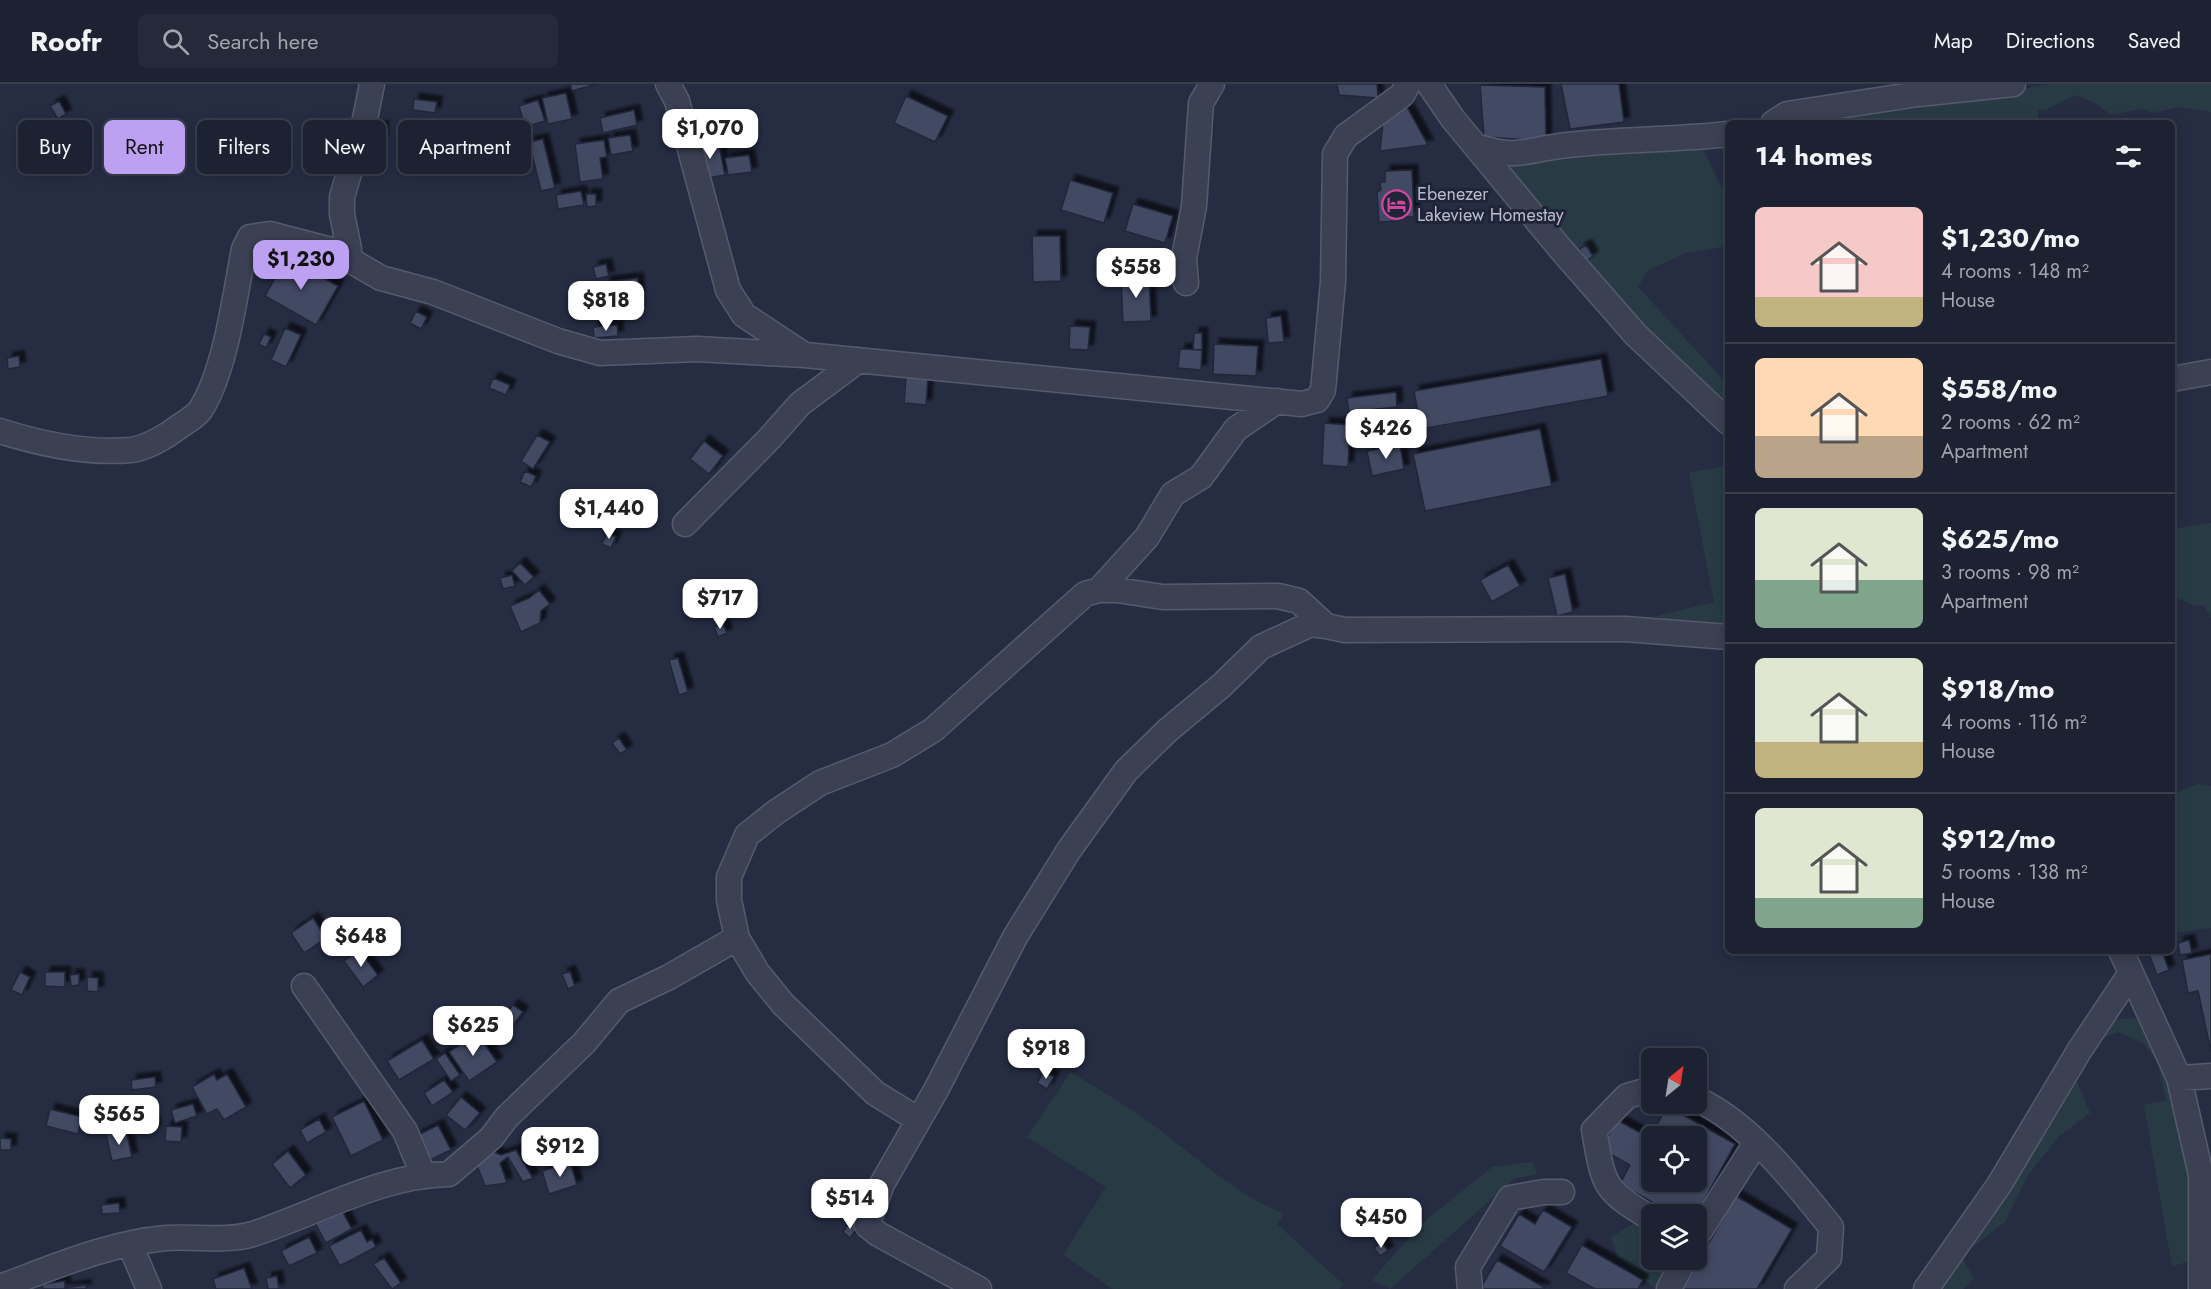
<!DOCTYPE html>
<html lang="en">
<head>
<meta charset="utf-8">
<style>
  body { margin:0; font-family:Jost,sans-serif; background:#252a3a; color:#f1f3f6; height:100vh; display:flex; flex-direction:column; font-size:22px; white-space:nowrap }
  * { box-sizing:border-box; margin:0 }
  p { font-size:20px; color:#a0a4ac }
  .icon { flex:none; width:33px; height:33px; fill:none; stroke:currentColor; stroke-width:2; stroke-linecap:round; stroke-linejoin:round }
  .map { position:relative; flex:1; overflow:hidden }
  .details { position:absolute; left:1725px; top:36px; width:450px; height:834px; display:flex; flex-direction:column; background:#1c2232; border-radius:9px; box-shadow:0 3px 15px #0003,0 0 0 2px #3a3f4d }
  .details>* { flex:none }
  .top-card { position:absolute; left:18px; top:36px; width:570px; height:54px; display:flex; gap:12px }
  .needle { width:39px; rotate:30deg }
  .buttons { position:absolute; left:1641px; top:964px; display:grid; gap:12px }
  .buttons a { display:grid; place-items:center; width:66px; height:66px; border-radius:9px; background:#1c2232; box-shadow:0 3px 15px #0003,0 0 0 2px #3a3f4d; font-size:30px }
  .price { position:absolute; translate:-50% -51px; padding:0 14px; border-radius:12px; background:#fff; color:#222; font-size:20px; line-height:39px; filter:drop-shadow(0 2px 3px #0008) }
  .price::after { content:''; position:absolute; left:50%; top:36px; width:18px; height:14px; margin-left:-9px; background:inherit; clip-path:polygon(0 0,100% 0,50% 100%) }
  .price.active { background:#bca0f2; color:#111 }
  ul { padding:0; list-style:none }
  li { display:flex; align-items:center; gap:18px; height:150px; padding:0 30px }
  li+li { border-top:2px solid #3a3f4d }
  li span { display:grid; place-items:center; flex:none; width:168px; height:120px; border-radius:9px; color:#555 }
  li>.icon { margin-inline-start:auto }
  span .icon { width:72px; height:72px; fill:#fffc; stroke-width:1 }
  li b { font-size:26px }
  h2 { display:flex; justify-content:space-between; align-items:center; height:72px; padding:0 30px; font-size:26px }
  .chip { padding:0 21px; border-radius:9px; background:#1c2232; box-shadow:0 3px 15px #0003,0 0 0 2px #3a3f4d; font-size:21px; line-height:54px }
  .chip.active { background:#bca0f2; color:#111 }
  header { display:flex; align-items:center; gap:36px; box-sizing:border-box; height:84px; padding:0 30px; background:#1c2232; border-bottom:2px solid #3a3f4d }
  header strong { font-size:28px }
  nav { display:flex; gap:33px; margin-inline-start:auto; font-size:21px }
  .search { width:420px; height:54px; background:#252a3a; display:flex; align-items:center; gap:15px; box-sizing:border-box; padding:0 21px; border-radius:9px; color:#a0a4ac; font-size:22px }
  .map>svg:first-child { display:block }
</style>
</head>
<body>
<header>
<strong>Roofr</strong>
<div class="search"><svg class="icon" aria-label="search" viewBox="0 0 24 24"><circle cx="10" cy="10" r="6"/><path d="M15 15l6 6"/></svg>Search here</div>
<nav><a>Map</a><a>Directions</a><a>Saved</a></nav>
</header>
<div class="map">
<svg width="2211" height="1205" viewBox="0 0 2211 1205">
  <defs>
    <filter id="shadow"><feDropShadow dx="5.5" dy="-5.5" stdDeviation="1.5" flood-color="#0009"/></filter>
  </defs>
  <rect width="100%" height="100%" fill="#262d43"/>
  <path fill="#283b44" d="M2049,0H2211V28L2178,23L2154,29L2142,25L2111,31L2094,18L2075,11L2045,26H2038V39H1784L1982,12Z
    M1700,59L1728,116V162L1685,169L1647,187L1638,203L1728,301V326L1614,213L1496,73L1526,77Z
    M1728,381V547L1653,533L1714,518L1689,389Z
    M2211,439V534L2205,522L2193,521L2172,512V445Z
    M2197,700L2211,702V844L2172,849V710Z
    M2135,934L2148,942L2170,989L2194,1114L2191,1177L2172,1182L2144,1021L2166,1017L2158,979L2143,959L2118,948L2099,956L2109,936Z
    M1071,988C1099,1006 1129,1023 1156,1043C1197,1074 1235,1110 1284,1130L1277,1140L1344,1201L1339,1205H1113L1063,1171L1106,1103L1027,1053Z
    M2073,988L2090,1029L2059,1052L2028,1091L2005,1138L1961,1172L1974,1195L1963,1205H1932Z
    M1533,1078L1537,1090L1514,1095L1390,1205L1372,1196L1420,1141L1492,1083Z
    M1636,1138L1651,1142L1652,1176H1673L1664,1205H1656L1618,1174L1611,1153Z"/>
  <path fill="#424a63" stroke="#21263a" stroke-width="1.5" fill-rule="evenodd" filter="url(#shadow)" d="M570,0H597L572,7Z
    M1337,0H1377L1378,14L1339,11Z
    M1561,0H1619L1624,38L1570,45Z
    M1480,1L1545,3L1546,57L1484,53Z
    M566,9L572,35L548,40L542,14Z
    M906,12L948,32L935,58L894,39Z
    M414,15L437,18L435,29L413,26Z
    M538,16L545,37L525,43L519,22Z
    M59,17L66,30L58,35L50,22Z
    M1407,23L1428,61L1380,67L1384,28Z
    M634,26L637,41L603,49L600,34Z
    M373,42L383,43L382,56L371,55Z
    M474,43L502,51L495,79L466,72Z
    M505,47L515,48L513,69L503,68Z
    M630,51L633,67L611,71L608,54Z
    M543,55L555,104L541,107L529,58Z
    M604,56L607,73L600,74L603,95L580,98L575,60Z
    M718,56L725,91L701,95L694,61Z
    M516,68H527L526,85H516Z
    M749,71L752,88L728,91L725,74Z
    M1412,86L1414,133H1398V137L1379,138L1377,108L1381,106L1380,98H1385V87Z
    M1070,96L1113,109L1104,139L1061,126Z
    M581,107L584,121L558,125L556,111Z
    M586,110H596V122L587,123Z
    M1133,120L1173,132L1165,159L1125,147Z
    M1032,152H1060L1061,197L1033,198Z
    M1586,161L1593,172L1586,177L1579,165Z
    M287,173L338,202L316,241L265,212Z
    M606,180L609,192L596,195L593,183Z
    M1121,192H1149L1151,237L1123,238Z
    M638,194L639,227L617,230L615,214L607,215L605,198Z
    M416,227L427,233L421,245L410,239Z
    M1281,232L1284,258L1268,259L1266,234Z
    M617,241L618,252L594,254L593,243Z
    M1070,242L1090,243L1088,266L1069,265Z
    M285,244L301,251L286,283L271,276Z
    M1194,249H1202V266H1193Z
    M264,250L271,253L266,264L259,260Z
    M1214,260L1258,262L1256,292L1213,290Z
    M1180,265L1202,266L1201,286L1178,284Z
    M19,272L20,283L8,285L7,274Z
    M1601,275L1608,312L1421,345L1414,307Z
    M906,292L928,293L926,321L904,319Z
    M493,294L510,301L506,311L489,304Z
    M1396,308L1397,323L1349,328L1347,314Z
    M1324,339L1350,341L1348,383L1322,381Z
    M1540,345L1552,402L1425,427L1413,370Z
    M537,351L550,358L533,385L521,377Z
    M704,357L723,372L709,390L690,375Z
    M1400,361L1404,385L1372,392L1367,367Z
    M525,387L536,392L531,403L520,398Z
    M607,449L616,453L611,464L602,460Z
    M520,479L534,493L525,501L512,487Z
    M1508,481L1520,502L1492,518L1480,496Z
    M1565,490L1573,528L1557,532L1548,494Z
    M512,491L515,502L503,505L500,494Z
    M539,506L550,520L541,527L540,539L521,548L510,522L529,514Z
    M723,540L727,549L718,553L714,543Z
    M678,574L688,608L679,611L669,576Z
    M619,654L627,666L620,670L612,659Z
    M313,834L326,854L304,869L291,849Z
    M2189,856L2192,869L2180,871L2178,859Z
    M359,866L378,891L363,903L344,877Z
    M2154,867H2162L2169,886L2157,891L2149,870Z
    M2211,870V968L2198,907L2188,909L2182,876Z
    M570,887L575,902L568,905L562,890Z
    M20,888L30,893L22,911L11,906Z
    M45,888H65V903L45,902Z
    M79,890V901L71,902L70,891Z
    M87,893L98,894V908L87,907Z
    M513,921L523,928L510,945L500,937Z
    M477,949L497,978L469,997L449,968Z
    M422,956L434,975L399,996L387,977Z
    M445,969L460,991L451,997L436,975Z
    M1044,987L1054,993L1047,1005L1037,999Z
    M214,990L217,996L227,990L246,1023L224,1036L217,1025L207,1030L192,1003Z
    M155,993L156,1003L132,1006L131,996Z
    M444,996L453,1008L432,1022L424,1009Z
    M461,1013L480,1029L465,1046L446,1031Z
    M364,1017L383,1056L351,1072L332,1033Z
    M193,1020L197,1032L175,1039L171,1026Z
    M1667,1022L1735,1060L1696,1131H1675L1620,1100L1630,1081L1601,1065L1617,1036L1650,1054ZM1652,1053H1696V1098H1652Z
    M50,1025L82,1033L78,1050L46,1042Z
    M319,1035L326,1048L307,1059L300,1046Z
    M141,1037H154L155,1046H141Z
    M438,1041L451,1066L428,1077L416,1052Z
    M166,1042L182,1043L181,1058L165,1057Z
    M126,1046L132,1073L112,1077L106,1050Z
    M0,1054L11,1055V1066H0Z
    M516,1066L533,1094L523,1098L508,1073L500,1079L507,1099L485,1102L476,1079L492,1067L501,1071Z
    M288,1067L306,1091L290,1104L272,1080Z
    M570,1078L577,1101L549,1110L542,1087Z
    M1736,1112L1792,1145L1757,1205H1682Z
    M119,1119L120,1129L102,1130L101,1121Z
    M854,1120L862,1125L855,1137L847,1131Z
    M340,1123L352,1145L326,1159L314,1137Z
    M1543,1126L1572,1143L1544,1188L1500,1162L1519,1130L1535,1140Z
    M1379,1129L1399,1146L1391,1155L1371,1138Z
    M850,1138L858,1143L850,1154L843,1148Z
    M361,1146L367,1158L372,1155L376,1163L340,1182L329,1162Z
    M309,1153L317,1169L289,1182L281,1167Z
    M1382,1158L1388,1167L1380,1172L1374,1164Z
    M1582,1161L1643,1196L1638,1205H1595L1566,1189Z
    M384,1174L401,1199L392,1205L373,1180Z
    M1497,1176L1545,1204L1544,1205H1480Z
    M244,1184L252,1205H216L213,1195Z
    M277,1192L279,1205H268L266,1194Z
    M65,1197V1204L86,1201V1205H43L42,1200Z"/>
  <g fill="none" stroke-linecap="round" stroke-linejoin="round">
    <defs>
      <path id="minor" d="M668,0L677,17L728,206L744,231L803,270
        M1429,0L1453,35L1559,163L1636,251L1728,338
        M1773,39L1787,30L1918,10L2013,0
        M1478,63C1521,76 1527,65 1568,61C1621,55 1675,56 1728,50
        M347,170L349,165L342,130V113L365,35L372,0
        M1186,199L1184,174L1194,122L1201,19L1212,0
        M2172,295L2211,288
        M0,347C41,360 87,370 131,366C147,364 167,352 180,342C187,337 197,332 201,325C226,285 235,211 244,165L250,153L270,150L347,170L355,179L381,194L433,208L558,257L600,269L697,265L805,271L1302,320L1317,316L1323,306L1333,198L1335,70L1346,52L1402,11L1408,0
        M685,440L769,355L800,320L859,276
        M1099,506L1147,453L1173,410L1201,393L1236,345L1277,317
        M2121,867L2179,994L2201,1091V1205
        M304,902L405,1047L423,1090
        M2179,994L2211,992
        M1652,1005L1627,1012L1594,1046C1604,1102 1602,1105 1652,1135
        M1696,1015C1749,1038 1795,1099 1831,1143L1829,1174L1797,1205
        M917,1035L875,1009L783,920L757,888L737,854L729,816V793L747,751L776,728L820,699L892,671L933,646L1085,510L1099,506H1117L1163,513L1278,512L1299,517L1326,542L1345,546L1625,545L1728,553
        M1696,1153L1756,1059
        M130,1161L149,1205
        M0,1203C54,1183 109,1159 166,1154C195,1152 226,1158 253,1150C317,1129 381,1091 449,1090L491,1054L507,1033L584,959L619,917L669,893L737,854
        M979,1205L878,1150L867,1141L882,1100L936,1006L1015,853L1069,766L1126,687L1168,646L1221,602L1261,563L1311,540L1326,542
        M1470,1205L1468,1183L1510,1114L1544,1108H1562
        M1669,1205L1684,1176
        M1926,1205L1999,1101L2079,967L2131,889"/>
    </defs>
    <use href="#minor" stroke="#565a6d" stroke-width="27"/>
    <use href="#minor" stroke="#3b4053" stroke-width="24"/>
  </g>
  <defs>
    <symbol id="hotel-ring" viewBox="-11 -11 22 22"><circle r="9.5" fill="#1f2438" stroke="#d1479c" stroke-width="1.5"/><path d="M-6-4.5h1.5V1H6V5H4.5V3h-9V5H-6ZM-4 0a1.8 1.8 0 1 1 3.6 0ZM.5 0V-2.5h3Q6-2.5 6 0Z" fill="#d1479c"/></symbol>
  </defs>
  <g fill-rule="evenodd">
    <use href="#hotel-ring" x="1380" y="104" width="33" height="33"/>
  </g>
  <g text-anchor="middle" stroke-width="6" stroke-linejoin="round" paint-order="stroke">
    <g font-size="18" fill="#b8bccc" stroke="#1f2438" text-anchor="start">
      <text x="1417" y="116">Ebenezer<tspan x="1417" dy="21">Lakeview Homestay</tspan></text>
    </g>
  </g>
</svg>
<div class="buttons">
<a><svg class="needle" viewBox="-14 -14 28 28"><path d="M0-13l5 13h-10z" fill="#e53935"/><path d="M0 13l5-13h-10z" fill="#a0a4ac"/></svg></a>
<a><svg class="icon" aria-label="locate" viewBox="0 0 24 24"><circle cx="12" cy="12" r="6"/><path d="M12 2v4M12 18v4M2 12h4M18 12h4"/></svg></a>
<a><svg class="icon" aria-label="layers" viewBox="0 0 24 24"><path d="M12 4l9 5-9 5-9-5zM3 14l9 5 9-5"/></svg></a>
</div>
<b class="price" style="left:710px;top:76px">$1,070</b>
<b class="price active" style="left:301px;top:207px">$1,230</b>
<b class="price" style="left:1136px;top:215px">$558</b>
<b class="price" style="left:606px;top:248px">$818</b>
<b class="price" style="left:1386px;top:376px">$426</b>
<b class="price" style="left:609px;top:456px">$1,440</b>
<b class="price" style="left:720px;top:546px">$717</b>
<b class="price" style="left:361px;top:884px">$648</b>
<b class="price" style="left:473px;top:973px">$625</b>
<b class="price" style="left:1046px;top:996px">$918</b>
<b class="price" style="left:119px;top:1062px">$565</b>
<b class="price" style="left:560px;top:1094px">$912</b>
<b class="price" style="left:850px;top:1146px">$514</b>
<b class="price" style="left:1381px;top:1165px">$450</b>
<div class="top-card">
<a class="chip">Buy</a>
<a class="chip active">Rent</a>
<a class="chip">Filters</a>
<a class="chip">New</a>
<a class="chip">Apartment</a>
</div>
<section class="details">
<h2>14 homes<svg class="icon" aria-label="filters" viewBox="0 0 24 24"><path d="M4 7h16M4 17h16"/><circle cx="9" cy="7" r="2"/><circle cx="15" cy="17" r="2"/></svg></h2>
<ul>
<li><span style="background:linear-gradient(#f6c9c9 75%,#c2b280 0)"><svg class="icon" aria-label="home" viewBox="0 0 24 24"><path d="M3 11l9-7 9 7M6 9v11h12V9"/></svg></span><div><b>$1,230/mo</b><p>4 rooms · 148 m²</p><p>House</p></div></li>
<li><span style="background:linear-gradient(#ffd9b3 65%,#b9a48a 0)"><svg class="icon" aria-label="home" viewBox="0 0 24 24"><path d="M3 11l9-7 9 7M6 9v11h12V9"/></svg></span><div><b>$558/mo</b><p>2 rooms · 62 m²</p><p>Apartment</p></div></li>
<li><span style="background:linear-gradient(#dfe7d0 60%,#7fa58c 0)"><svg class="icon" aria-label="home" viewBox="0 0 24 24"><path d="M3 11l9-7 9 7M6 9v11h12V9"/></svg></span><div><b>$625/mo</b><p>3 rooms · 98 m²</p><p>Apartment</p></div></li>
<li><span style="background:linear-gradient(#dfe7d0 70%,#c2b280 0)"><svg class="icon" aria-label="home" viewBox="0 0 24 24"><path d="M3 11l9-7 9 7M6 9v11h12V9"/></svg></span><div><b>$918/mo</b><p>4 rooms · 116 m²</p><p>House</p></div></li>
<li><span style="background:linear-gradient(#dfe7d0 75%,#7fa58c 0)"><svg class="icon" aria-label="home" viewBox="0 0 24 24"><path d="M3 11l9-7 9 7M6 9v11h12V9"/></svg></span><div><b>$912/mo</b><p>5 rooms · 138 m²</p><p>House</p></div></li>
</ul>
</section>
</div>
</body>
</html>
